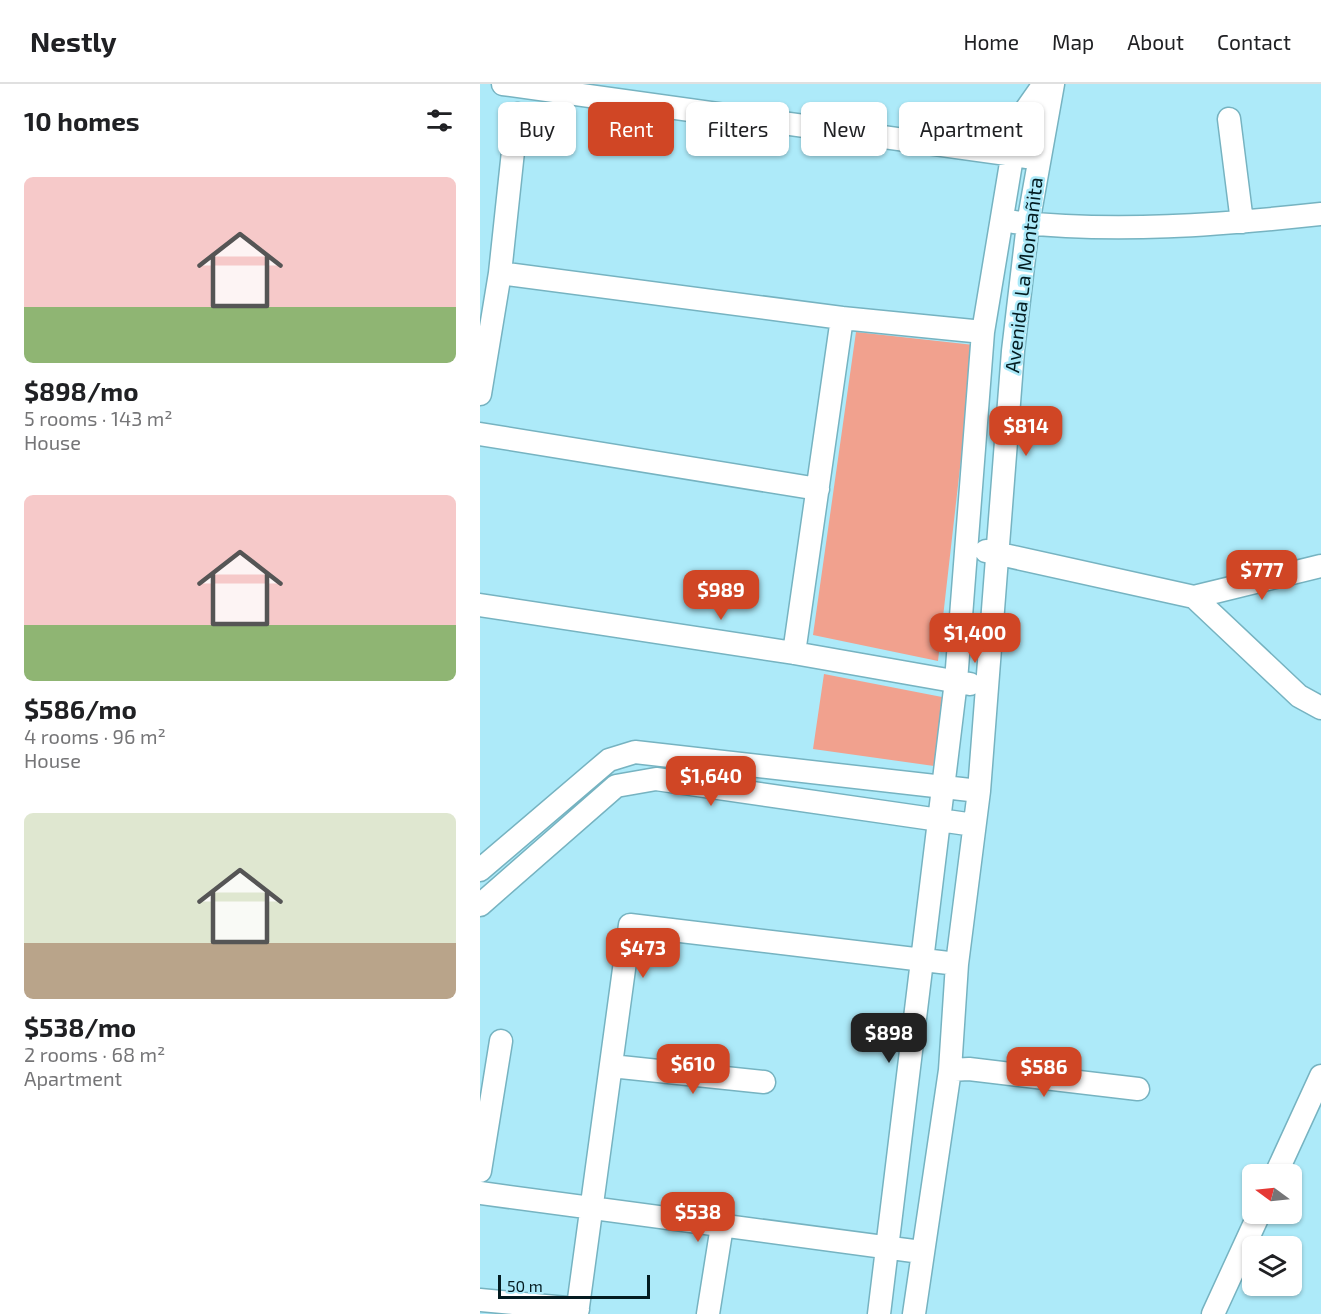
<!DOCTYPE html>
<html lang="en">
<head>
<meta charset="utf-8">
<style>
  body { margin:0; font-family:"Exo 2",sans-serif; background:#f2f2f2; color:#202124; height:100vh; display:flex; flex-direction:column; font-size:22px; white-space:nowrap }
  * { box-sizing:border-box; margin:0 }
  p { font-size:20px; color:#757577 }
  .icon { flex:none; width:33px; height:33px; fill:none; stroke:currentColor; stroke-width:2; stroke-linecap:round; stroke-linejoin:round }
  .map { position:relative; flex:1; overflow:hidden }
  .side { display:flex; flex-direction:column; background:#fff; width:480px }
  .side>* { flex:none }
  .guide { position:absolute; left:18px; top:18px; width:570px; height:54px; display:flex; gap:12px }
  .needle { width:39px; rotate:285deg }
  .buttons { position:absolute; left:762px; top:1080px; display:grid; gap:12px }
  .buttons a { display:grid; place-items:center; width:60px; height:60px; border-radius:9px; background:#fff; box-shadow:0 2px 4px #0004; font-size:30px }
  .scale { position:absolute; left:18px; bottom:15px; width:152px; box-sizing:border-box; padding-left:6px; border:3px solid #031b20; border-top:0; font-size:16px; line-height:21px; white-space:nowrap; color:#031b20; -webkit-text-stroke:4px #adeaf9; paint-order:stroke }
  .price { position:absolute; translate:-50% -51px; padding:0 14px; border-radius:12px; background:#d04625; color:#fff; font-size:20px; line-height:39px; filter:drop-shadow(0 2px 3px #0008) }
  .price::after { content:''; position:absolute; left:50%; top:36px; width:18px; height:14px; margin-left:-9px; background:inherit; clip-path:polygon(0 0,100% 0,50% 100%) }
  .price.current { background:#222; color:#fff }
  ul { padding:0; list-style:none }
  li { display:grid; align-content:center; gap:12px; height:318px; padding:0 24px }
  li span { display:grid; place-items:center; height:186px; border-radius:9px; color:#555 }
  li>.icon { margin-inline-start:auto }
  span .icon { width:108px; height:108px; fill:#fffc; stroke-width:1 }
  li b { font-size:26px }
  h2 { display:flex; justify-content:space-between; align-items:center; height:72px; padding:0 24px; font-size:26px }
  .pill { padding:0 21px; border-radius:9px; background:#fff; box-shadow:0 2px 4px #0004; font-size:21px; line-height:54px }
  .pill.current { background:#d04625; color:#fff }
  header { display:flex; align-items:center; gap:36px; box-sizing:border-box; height:84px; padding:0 30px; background:#fff; border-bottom:2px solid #e0e0e0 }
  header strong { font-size:28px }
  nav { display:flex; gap:33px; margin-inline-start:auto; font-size:21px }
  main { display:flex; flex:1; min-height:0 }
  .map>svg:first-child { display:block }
</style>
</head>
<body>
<header>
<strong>Nestly</strong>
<nav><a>Home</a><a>Map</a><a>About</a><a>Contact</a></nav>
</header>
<main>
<section class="side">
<h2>10 homes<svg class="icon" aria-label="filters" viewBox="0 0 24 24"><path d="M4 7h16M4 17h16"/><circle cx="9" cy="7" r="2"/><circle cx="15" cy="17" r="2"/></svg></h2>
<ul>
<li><span style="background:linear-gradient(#f6c9c9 70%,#8fb573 0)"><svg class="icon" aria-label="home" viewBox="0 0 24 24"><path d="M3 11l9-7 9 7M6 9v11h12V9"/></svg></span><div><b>$898/mo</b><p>5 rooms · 143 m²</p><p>House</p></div></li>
<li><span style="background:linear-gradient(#f6c9c9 70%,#8fb573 0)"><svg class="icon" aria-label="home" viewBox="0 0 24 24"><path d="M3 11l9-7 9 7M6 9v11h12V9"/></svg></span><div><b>$586/mo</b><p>4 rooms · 96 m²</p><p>House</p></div></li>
<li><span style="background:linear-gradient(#dfe7d0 70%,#b9a48a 0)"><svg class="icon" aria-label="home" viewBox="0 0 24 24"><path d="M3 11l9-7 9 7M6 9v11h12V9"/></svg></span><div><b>$538/mo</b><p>2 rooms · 68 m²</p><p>Apartment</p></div></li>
</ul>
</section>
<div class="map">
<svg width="841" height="1230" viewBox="0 0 841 1230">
  <rect width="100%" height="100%" fill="#adeaf9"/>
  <path fill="#f1a18e" d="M376,248L494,261L458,577L333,551Z
    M344,590L462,613L454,682L333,665Z"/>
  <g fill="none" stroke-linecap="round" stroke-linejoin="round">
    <defs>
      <path id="minor" d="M23,0L547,73
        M749,35L762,138
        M534,138C637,149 739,141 841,130
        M20,189L37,30
        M0,310L20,189L362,234L503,248
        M0,350L338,405
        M506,467L714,513L819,612L841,624
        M714,513L841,482
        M0,521L314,569L490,600
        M314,569L362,234
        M0,786L129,676L155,668L499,707
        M0,821L136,702L176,695L494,741
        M131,982L284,998
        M470,986L489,985L658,1005
        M0,1087L21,957
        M796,1090L841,992
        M0,1109L441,1168
        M0,1216L98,1225
        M97,1230L150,841L477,880
        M228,1230L242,1142
        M399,1230L476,597L503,248L532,73L545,27L564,0
        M434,1230L470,986L477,880L499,707L533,267L548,140L573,0
        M733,1230L779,1130"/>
    </defs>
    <use href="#minor" stroke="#76b3c1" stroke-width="25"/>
    <use href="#minor" stroke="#fff" stroke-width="22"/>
  </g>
  <g text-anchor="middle" stroke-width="5" stroke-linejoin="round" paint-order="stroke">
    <g font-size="20" fill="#031b20" stroke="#adeaf9">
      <text transform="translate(544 191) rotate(-83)" y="7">Avenida La Montañita</text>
    </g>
  </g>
</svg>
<div class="buttons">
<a><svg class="needle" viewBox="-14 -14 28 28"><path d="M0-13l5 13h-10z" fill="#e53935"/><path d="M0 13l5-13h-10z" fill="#757577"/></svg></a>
<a><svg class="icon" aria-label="layers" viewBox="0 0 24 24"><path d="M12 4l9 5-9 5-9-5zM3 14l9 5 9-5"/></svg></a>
</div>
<div class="scale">50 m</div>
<b class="price" style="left:546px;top:373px">$814</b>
<b class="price" style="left:782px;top:517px">$777</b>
<b class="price" style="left:241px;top:537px">$989</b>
<b class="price" style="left:495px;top:580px">$1,400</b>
<b class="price" style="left:231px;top:723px">$1,640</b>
<b class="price" style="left:163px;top:895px">$473</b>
<b class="price current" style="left:409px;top:980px">$898</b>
<b class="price" style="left:213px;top:1011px">$610</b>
<b class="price" style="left:564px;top:1014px">$586</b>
<b class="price" style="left:218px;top:1159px">$538</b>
<div class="guide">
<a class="pill">Buy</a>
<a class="pill current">Rent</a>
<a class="pill">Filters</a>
<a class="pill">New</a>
<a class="pill">Apartment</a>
</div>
</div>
</main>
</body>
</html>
